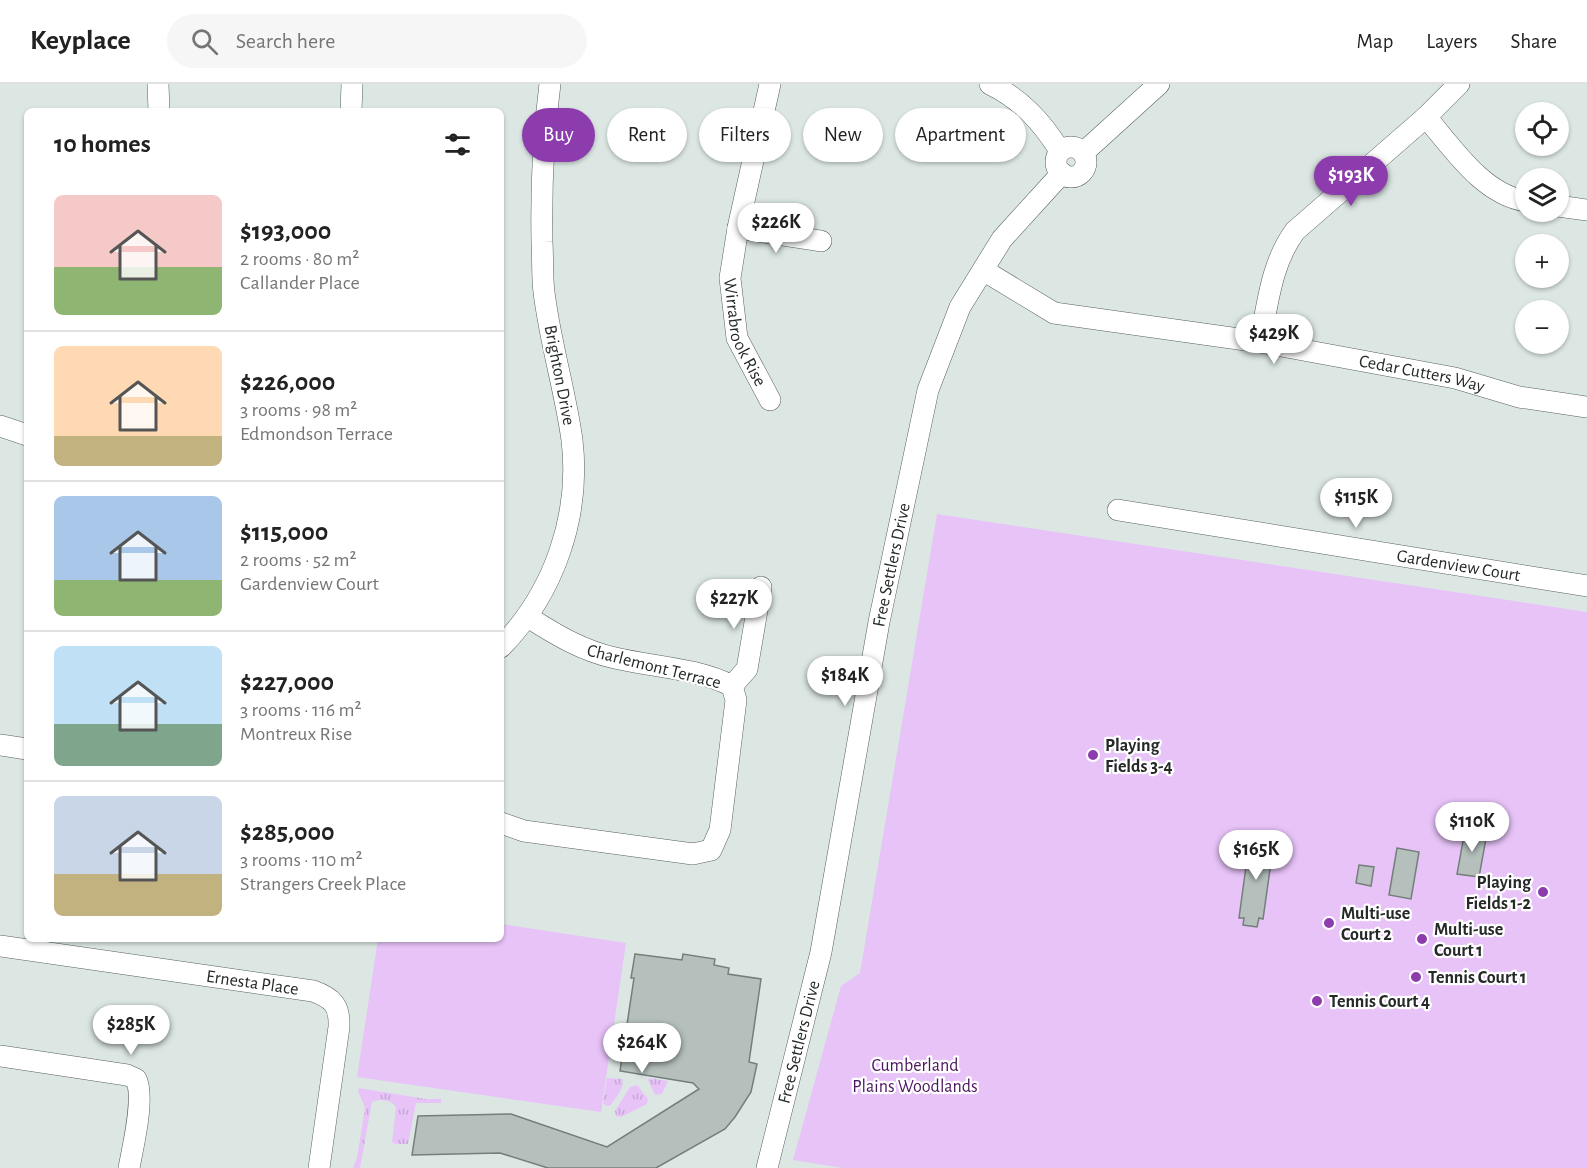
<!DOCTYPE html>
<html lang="en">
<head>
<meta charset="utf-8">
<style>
  body { margin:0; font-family:"Alegreya Sans",sans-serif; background:#f6f6f6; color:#222; height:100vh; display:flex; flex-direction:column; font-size:22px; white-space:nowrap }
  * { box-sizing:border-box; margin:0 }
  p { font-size:20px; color:#767676 }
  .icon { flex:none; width:33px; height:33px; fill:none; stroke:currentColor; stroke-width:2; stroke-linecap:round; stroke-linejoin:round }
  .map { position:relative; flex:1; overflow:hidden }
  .side { position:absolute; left:24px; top:24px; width:480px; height:834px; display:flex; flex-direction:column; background:#fff; border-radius:9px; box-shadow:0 2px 4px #0004 }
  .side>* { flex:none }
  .guide { position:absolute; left:522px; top:24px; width:570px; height:54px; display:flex; gap:12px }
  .fabs { position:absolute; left:1515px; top:18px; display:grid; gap:12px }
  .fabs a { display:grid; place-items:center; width:54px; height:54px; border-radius:50%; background:#fff; box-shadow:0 2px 4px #0004; font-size:30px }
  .price { position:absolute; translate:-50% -51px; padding:0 14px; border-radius:21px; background:#fff; color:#222; font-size:20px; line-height:39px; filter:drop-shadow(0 2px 3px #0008) }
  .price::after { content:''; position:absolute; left:50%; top:36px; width:18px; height:14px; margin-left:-9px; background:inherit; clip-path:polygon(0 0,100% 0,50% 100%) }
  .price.selected { background:#8c3cac; color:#fff }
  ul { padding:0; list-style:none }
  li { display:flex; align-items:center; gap:18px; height:150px; padding:0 30px }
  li+li { border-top:2px solid #e0e0e0 }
  li span { display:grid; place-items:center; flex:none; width:168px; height:120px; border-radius:9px; color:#555 }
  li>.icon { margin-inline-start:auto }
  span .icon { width:72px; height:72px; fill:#fffc; stroke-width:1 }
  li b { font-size:26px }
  h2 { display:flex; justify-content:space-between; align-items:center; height:72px; padding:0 30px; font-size:26px }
  .pill { padding:0 21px; border-radius:27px; background:#fff; box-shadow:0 2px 4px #0004; font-size:21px; line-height:54px }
  .pill.selected { background:#8c3cac; color:#fff }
  header { display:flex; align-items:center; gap:36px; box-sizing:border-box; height:84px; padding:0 30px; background:#fff; border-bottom:2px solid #e0e0e0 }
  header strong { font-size:28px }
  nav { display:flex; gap:33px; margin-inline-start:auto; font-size:21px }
  .search { width:420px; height:54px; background:#f6f6f6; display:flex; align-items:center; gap:15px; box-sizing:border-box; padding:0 21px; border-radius:33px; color:#767676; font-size:22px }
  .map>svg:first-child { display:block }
</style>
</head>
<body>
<header>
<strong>Keyplace</strong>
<div class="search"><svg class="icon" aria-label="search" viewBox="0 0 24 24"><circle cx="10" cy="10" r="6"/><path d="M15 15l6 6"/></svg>Search here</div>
<nav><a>Map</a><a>Layers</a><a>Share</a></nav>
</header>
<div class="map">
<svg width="1587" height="1084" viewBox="0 0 1587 1084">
  <defs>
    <pattern id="grass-tufts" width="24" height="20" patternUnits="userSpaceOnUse" patternTransform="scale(1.5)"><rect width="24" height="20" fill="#e7c3f8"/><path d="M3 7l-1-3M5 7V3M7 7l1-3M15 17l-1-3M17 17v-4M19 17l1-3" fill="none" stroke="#c6a8d5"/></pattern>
  </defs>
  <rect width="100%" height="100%" fill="#dce7e4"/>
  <path fill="url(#grass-tufts)" d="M607,994L622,995C625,1004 616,1013 611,1021L607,1022L603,1019Z
    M649,994L668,997L662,1010L655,1011L648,996Z
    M637,1001L648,1015L647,1020L621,1033L616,1032L615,1027L630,1003Z
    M359,1004L426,1015H441V1019H416L408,1060H395L392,1058L396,1023C391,1016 381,1014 372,1018L360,1084H353L357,1074L365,1024L358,1007Z"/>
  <path fill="#e7c3f8" d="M937,430L1587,528V1084H843L793,1076L841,902L860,889Z
    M501,840L626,859L601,1028L357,993L378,855H501Z"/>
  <path fill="#b5c0bd" stroke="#747e7b" stroke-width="1.5" d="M1465,746L1487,749L1479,793L1457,790Z
    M1250,753L1274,757L1263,835L1259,834L1257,843L1243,841L1244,834H1239Z
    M1397,764L1419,768L1411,815L1389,811Z
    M1359,781L1374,783L1371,802L1356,799Z
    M635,870L682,876L683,870L715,875L714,881L729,884L728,890L761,895L749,978L757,980L751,1008L735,1033L725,1045L656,1084H548L500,1069L412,1071L418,1032L511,1030L607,1063L699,1005L693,999L620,987L634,894H631Z"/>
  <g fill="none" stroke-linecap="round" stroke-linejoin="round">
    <defs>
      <g id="minor">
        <path d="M158,0L159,27"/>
        <path id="s1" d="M770,0L738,144L730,194L737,254L770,316"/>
        <path d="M990,0C1021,15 1042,38 1060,67"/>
        <path d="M351,27L352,0"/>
        <path d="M1426,33C1452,63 1483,111 1526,117"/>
        <circle cx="1071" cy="78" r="15"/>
        <path d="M1083,69L1159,0"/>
        <path d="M1558,122L1587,126"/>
        <path d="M738,144L821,157"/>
        <path id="s2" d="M983,186L1054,229L1260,258L1455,294L1519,313L1587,323"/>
        <path d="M1260,258C1268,219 1271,180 1295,147L1426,33L1459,0"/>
        <path d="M0,342L27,351"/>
        <path id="s3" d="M1118,426L1587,502"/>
        <path d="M501,563C554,509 581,432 572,356C565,306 550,258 544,208C542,192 543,175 542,158C541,105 543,53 550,0"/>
        <path d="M732,602L747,585L761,503"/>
        <path d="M0,661L27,665"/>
        <path d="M501,739L524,747L693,770L711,766L720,746L736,616L732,602C697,584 654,583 615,574C583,567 556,551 528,533"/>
        <path id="s4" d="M0,862L313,907C333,914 340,922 339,943L319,1084"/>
        <path d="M0,972L127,991L136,995C145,1013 133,1062 129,1084"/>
        <path id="s5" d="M767,1084L821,868L879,538L928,306L960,223L1002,155L1062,89"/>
      </g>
    </defs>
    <use href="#minor" stroke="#57615e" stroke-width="22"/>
    <use href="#minor" stroke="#fff" stroke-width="21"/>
  </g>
  <g fill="#8c3cac" stroke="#fff" stroke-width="2">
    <circle cx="1093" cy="671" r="6"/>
    <circle cx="1543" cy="808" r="6"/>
    <circle cx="1329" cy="839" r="6"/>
    <circle cx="1422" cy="855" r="6"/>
    <circle cx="1416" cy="893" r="6"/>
    <circle cx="1317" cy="917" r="6"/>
  </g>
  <g text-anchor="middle" stroke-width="4.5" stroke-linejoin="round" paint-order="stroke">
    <g font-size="18" fill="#252928" stroke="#fff">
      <text dy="6" stroke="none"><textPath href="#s1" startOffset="255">Wirrabrook Rise</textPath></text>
      <text dy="6" stroke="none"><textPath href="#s2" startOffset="456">Cedar Cutters Way</textPath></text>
      <text transform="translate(560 291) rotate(79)" y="6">Brighton Drive</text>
      <text dy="6" stroke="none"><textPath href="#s5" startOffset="616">Free Settlers Drive</textPath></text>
      <text dy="6" stroke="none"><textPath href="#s3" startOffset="345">Gardenview Court</textPath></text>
      <text transform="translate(654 582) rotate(14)" y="6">Charlemont Terrace</text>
      <text dy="6" stroke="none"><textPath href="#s4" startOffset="255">Ernesta Place</textPath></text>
      <text dy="6" stroke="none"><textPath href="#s5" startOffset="130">Free Settlers Drive</textPath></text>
    </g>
    <g font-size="18" font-weight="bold" fill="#252928" stroke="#fff" text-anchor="start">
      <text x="1105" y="667">Playing<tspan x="1105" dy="21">Fields 3-4</tspan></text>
      <text x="1531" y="804" text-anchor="end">Playing<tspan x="1531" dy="21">Fields 1-2</tspan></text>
      <text x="1341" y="835">Multi-use<tspan x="1341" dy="21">Court 2</tspan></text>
      <text x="1434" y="851">Multi-use<tspan x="1434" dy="21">Court 1</tspan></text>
      <text x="1428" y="899">Tennis Court 1</text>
      <text x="1329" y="923">Tennis Court 4</text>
    </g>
    <g font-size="18" fill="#4b155f" stroke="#fff">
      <text x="915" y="987">Cumberland<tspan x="915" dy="21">Plains Woodlands</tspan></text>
    </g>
  </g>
</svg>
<div class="fabs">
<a><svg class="icon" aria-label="locate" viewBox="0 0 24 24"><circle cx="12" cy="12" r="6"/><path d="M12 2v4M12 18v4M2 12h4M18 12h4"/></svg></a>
<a><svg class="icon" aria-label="layers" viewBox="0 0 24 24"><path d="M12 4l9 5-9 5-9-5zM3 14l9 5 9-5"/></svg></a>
<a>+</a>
<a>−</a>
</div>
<b class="price selected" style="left:1351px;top:123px">$193K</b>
<b class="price" style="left:776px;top:170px">$226K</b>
<b class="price" style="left:1274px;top:281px">$429K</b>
<b class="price" style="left:1356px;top:445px">$115K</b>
<b class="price" style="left:734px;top:546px">$227K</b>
<b class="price" style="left:845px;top:623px">$184K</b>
<b class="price" style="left:1472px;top:769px">$110K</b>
<b class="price" style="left:1256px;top:797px">$165K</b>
<b class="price" style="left:131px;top:972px">$285K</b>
<b class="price" style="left:642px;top:990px">$264K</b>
<div class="guide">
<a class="pill selected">Buy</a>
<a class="pill">Rent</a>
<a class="pill">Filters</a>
<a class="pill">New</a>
<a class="pill">Apartment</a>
</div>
<section class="side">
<h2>10 homes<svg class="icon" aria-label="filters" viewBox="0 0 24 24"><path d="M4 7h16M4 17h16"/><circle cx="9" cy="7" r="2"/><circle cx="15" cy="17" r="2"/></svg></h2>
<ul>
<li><span style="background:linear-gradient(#f6c9c9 60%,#8fb573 0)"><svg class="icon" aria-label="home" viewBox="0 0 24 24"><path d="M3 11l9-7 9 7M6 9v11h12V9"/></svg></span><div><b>$193,000</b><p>2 rooms · 80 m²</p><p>Callander Place</p></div></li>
<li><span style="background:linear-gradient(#ffd9b3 75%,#c2b280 0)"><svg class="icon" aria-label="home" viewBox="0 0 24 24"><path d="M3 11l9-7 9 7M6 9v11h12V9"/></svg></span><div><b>$226,000</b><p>3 rooms · 98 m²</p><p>Edmondson Terrace</p></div></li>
<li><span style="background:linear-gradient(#a9c7e8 70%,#8fb573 0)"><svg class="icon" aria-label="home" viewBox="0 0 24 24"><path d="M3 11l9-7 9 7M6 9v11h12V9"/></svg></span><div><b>$115,000</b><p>2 rooms · 52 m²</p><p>Gardenview Court</p></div></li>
<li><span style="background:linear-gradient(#bfe0f5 65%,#7fa58c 0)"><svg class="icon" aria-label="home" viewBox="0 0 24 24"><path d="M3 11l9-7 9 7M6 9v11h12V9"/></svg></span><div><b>$227,000</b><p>3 rooms · 116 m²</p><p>Montreux Rise</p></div></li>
<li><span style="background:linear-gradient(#c9d6e8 65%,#c2b280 0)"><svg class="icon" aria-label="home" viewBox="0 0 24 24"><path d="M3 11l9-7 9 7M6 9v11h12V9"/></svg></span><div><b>$285,000</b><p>3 rooms · 110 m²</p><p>Strangers Creek Place</p></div></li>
</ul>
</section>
</div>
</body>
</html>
